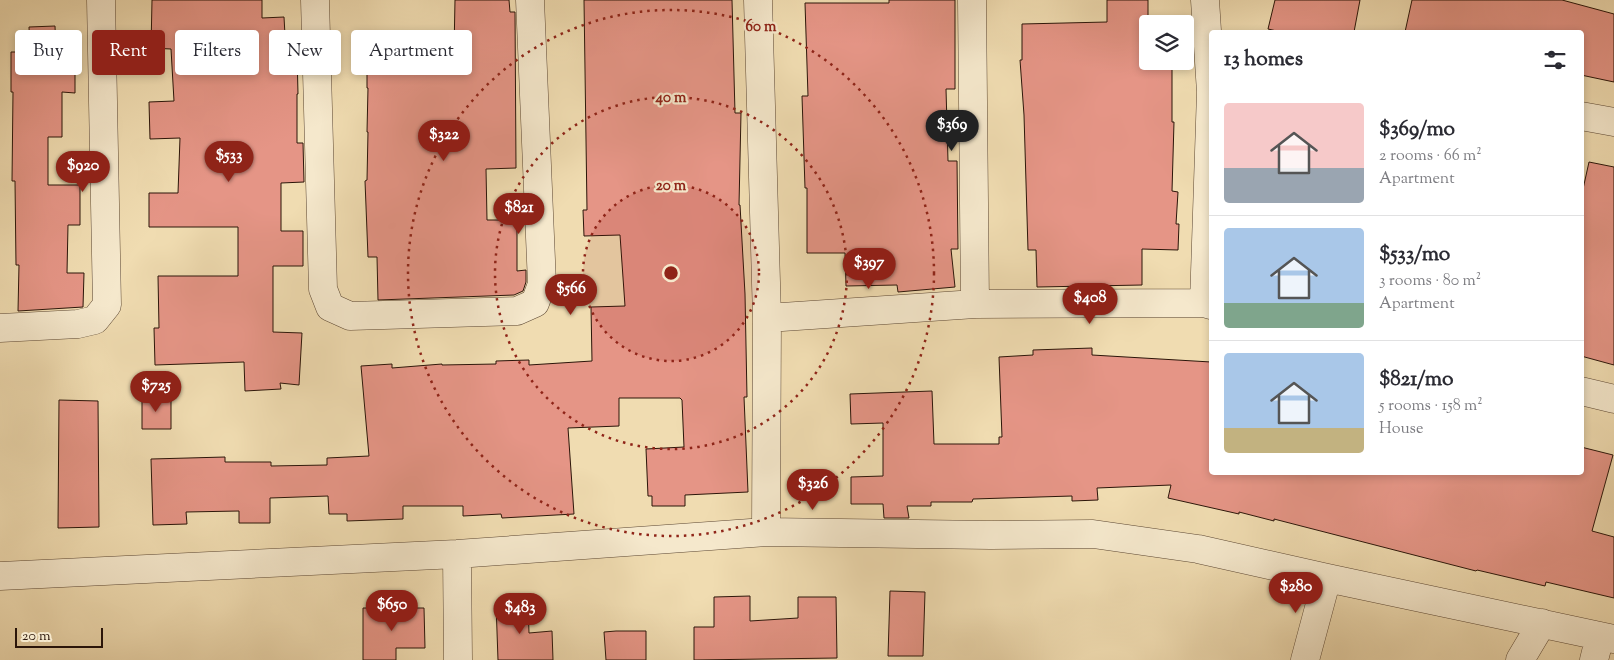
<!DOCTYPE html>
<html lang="en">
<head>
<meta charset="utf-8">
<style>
  body { margin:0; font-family:"Sorts Mill Goudy",serif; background:#f7f7f7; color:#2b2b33; height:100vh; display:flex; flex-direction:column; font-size:19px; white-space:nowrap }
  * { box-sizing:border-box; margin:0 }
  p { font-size:16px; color:#7c7c81 }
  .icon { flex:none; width:28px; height:28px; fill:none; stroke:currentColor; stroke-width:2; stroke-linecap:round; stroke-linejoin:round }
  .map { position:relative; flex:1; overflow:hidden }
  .panel { position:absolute; left:1209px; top:30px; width:375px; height:445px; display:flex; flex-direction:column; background:#fff; border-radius:5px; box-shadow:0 2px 8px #0003 }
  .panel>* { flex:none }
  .top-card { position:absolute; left:15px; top:30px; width:475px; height:45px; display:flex; gap:10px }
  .buttons { position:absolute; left:1139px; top:15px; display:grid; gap:10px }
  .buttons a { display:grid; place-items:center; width:55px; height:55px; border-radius:5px; background:#fff; box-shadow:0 2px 8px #0003; font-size:25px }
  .scale { position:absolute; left:15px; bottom:12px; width:88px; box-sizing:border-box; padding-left:5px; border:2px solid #2b1509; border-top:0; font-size:14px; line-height:18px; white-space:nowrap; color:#2b1509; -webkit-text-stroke:4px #f5e8cc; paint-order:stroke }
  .price { position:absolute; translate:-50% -42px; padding:0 11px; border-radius:18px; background:#8f2418; color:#fff; font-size:16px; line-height:32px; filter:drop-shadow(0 1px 2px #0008) }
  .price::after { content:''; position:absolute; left:50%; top:30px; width:15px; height:11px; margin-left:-8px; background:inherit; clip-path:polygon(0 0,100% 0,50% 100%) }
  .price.active { background:#222; color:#fff }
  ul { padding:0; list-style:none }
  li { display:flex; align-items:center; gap:15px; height:125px; padding:0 15px }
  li+li { border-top:1px solid #e1e1e2 }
  li span { display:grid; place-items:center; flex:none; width:140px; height:100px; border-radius:5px; color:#555 }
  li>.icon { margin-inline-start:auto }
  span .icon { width:60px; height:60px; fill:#fffc; stroke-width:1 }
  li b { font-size:21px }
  h2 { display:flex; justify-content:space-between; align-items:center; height:60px; padding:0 15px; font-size:21px }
  .tag { padding:0 18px; border-radius:5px; background:#fff; box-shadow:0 2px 8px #0003; font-size:18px; line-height:45px }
  .tag.active { background:#8f2418; color:#fff }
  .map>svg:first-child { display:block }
</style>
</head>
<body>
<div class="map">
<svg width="1614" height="660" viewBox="0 0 1614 660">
  <rect width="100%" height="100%" fill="#f0dcb1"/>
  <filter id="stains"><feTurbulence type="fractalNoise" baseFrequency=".004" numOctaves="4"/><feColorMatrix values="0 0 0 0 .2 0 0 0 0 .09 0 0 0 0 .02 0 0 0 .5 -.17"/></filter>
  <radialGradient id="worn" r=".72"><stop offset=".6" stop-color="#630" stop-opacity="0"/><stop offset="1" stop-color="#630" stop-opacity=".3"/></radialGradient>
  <path fill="#e59586" stroke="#2b1509" d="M152,0H262V18L284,17L286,53H297L298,94H297V143H303L304,182L281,183V231H303V266H273V332L302,333L299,385L280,383L281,389L245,391L244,362L155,365L154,328H159L158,276H238V227H149V193H178L180,138L150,139L149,102L174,101L171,49L151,48Z
    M455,0H509L510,12H515L516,168L486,169L487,220H517V271L526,270V282L523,291L514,295L378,300L377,257H368L365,181L367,180L368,132H367L368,88H367V52H454Z
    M584,0H732L735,113H741L739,205H740L745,294L747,397H744L748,492L685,495V506H652V496H648L646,449L684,447L682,400L680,398H619V426L568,428L574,514L502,518L501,514L463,516V506H403V519L347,521V514H329L328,496L270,498V523H239V511L186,512L187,524L153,525L151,459L225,457V462H271V466L327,465V458L369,456L361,366L392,364V368L442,364V365L496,364V361L529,360V365L592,361L591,307L625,306L620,235L584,236L583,210H587Z
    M889,0H955V89H946L948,161H957L958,249H951L955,287L898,292L897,285L846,286L845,253H807V188H805L802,96H808L805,3H889Z
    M1107,0H1148V61H1172V122H1174L1172,191L1178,192L1176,224H1179L1178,250L1142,249V285L1037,287L1036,250H1028L1024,115L1020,60H1022V24L1107,22Z
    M1275,0H1360L1354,32H1281L1268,29Z
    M1412,0H1562L1614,14V82L1581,75V32H1405Z
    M55,26L56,52H75V93L62,92V137H48V185H80V225H68L67,273H84L83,307L18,311L19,265H16L15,181H12L13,92H11V52H30L29,27Z
    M1589,162L1614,167V365L1581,356V198Z
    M1092,348V355L1211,362V472H1581V447L1613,455L1592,531L1614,537V598L1546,582L1545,586L1477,570L1476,571L1274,519V521L1239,512V514L1168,498L1171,485L1097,488L1098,500L1072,501V496L973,499L972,502H931V506H907L909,518H884L883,504H851V477L883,476V423L851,424L850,394L932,391L934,444H999V437H1002L999,357L1033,355V350Z
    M142,397H171V429H142Z
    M59,400L98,401L99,527L58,528Z
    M890,591L925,592L923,656H888Z
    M750,596V621L798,618V597H836L837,658L694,660V627H714V597Z
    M528,602L529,633L552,631L553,660H498L496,603Z
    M363,608H424L425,648H396V660H363Z
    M616,631H646V660H606L604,632Z"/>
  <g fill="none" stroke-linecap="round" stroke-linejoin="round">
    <defs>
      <path id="minor" d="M315,0L323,289L330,307L350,316L517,311L535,303L542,284L530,0
        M758,0L767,318L766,532
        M972,0L975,304
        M1581,116L1614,122
        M1204,303L1211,92L1205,0
        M767,318L975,304L1204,303L1211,305
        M0,328L78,324L95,320L107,305L101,0
        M1581,391L1614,399
        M457,554L458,660
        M0,576L457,554L766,532L991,535L1093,534L1198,549L1327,578L1614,639
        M1305,660L1327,578
        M1520,660L1542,623
        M1594,660L1600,636"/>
    </defs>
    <use href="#minor" stroke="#5c4733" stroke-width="29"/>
    <use href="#minor" stroke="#f5e8cc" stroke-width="28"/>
  </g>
  <circle cx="671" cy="273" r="88" fill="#8f2418" fill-opacity=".12"/>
  <g fill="none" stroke="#8f2418" stroke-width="2.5" stroke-dasharray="2.5 5">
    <circle cx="671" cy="273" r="88"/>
    <circle cx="671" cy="273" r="176"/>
    <circle cx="671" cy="273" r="263"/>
  </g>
  <circle cx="671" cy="273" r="8" fill="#8f2418" stroke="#f5e8cc" stroke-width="2.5"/>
  <g font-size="15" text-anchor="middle" font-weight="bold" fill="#8f2418" stroke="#f5e8cc" stroke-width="4.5" stroke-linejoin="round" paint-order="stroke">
    <text x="761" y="31">60 m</text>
    <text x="671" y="102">40 m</text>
    <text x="671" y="190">20 m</text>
  </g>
  <rect width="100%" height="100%" filter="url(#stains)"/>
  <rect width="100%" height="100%" fill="url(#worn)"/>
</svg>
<div class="buttons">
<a><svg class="icon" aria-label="layers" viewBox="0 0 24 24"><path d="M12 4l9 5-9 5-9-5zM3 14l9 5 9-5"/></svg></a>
</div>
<div class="scale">20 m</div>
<b class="price active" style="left:952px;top:152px">$369</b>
<b class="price" style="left:444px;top:162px">$322</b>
<b class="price" style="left:229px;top:183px">$533</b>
<b class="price" style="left:83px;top:193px">$920</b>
<b class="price" style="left:519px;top:235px">$821</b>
<b class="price" style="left:869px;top:290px">$397</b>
<b class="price" style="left:571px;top:316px">$566</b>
<b class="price" style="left:1090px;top:325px">$408</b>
<b class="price" style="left:156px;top:413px">$725</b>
<b class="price" style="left:813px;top:511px">$326</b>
<b class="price" style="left:1296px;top:614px">$280</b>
<b class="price" style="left:392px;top:632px">$650</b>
<b class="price" style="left:520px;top:635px">$483</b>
<div class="top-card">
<a class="tag">Buy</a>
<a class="tag active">Rent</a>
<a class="tag">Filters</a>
<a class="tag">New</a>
<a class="tag">Apartment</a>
</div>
<section class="panel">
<h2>13 homes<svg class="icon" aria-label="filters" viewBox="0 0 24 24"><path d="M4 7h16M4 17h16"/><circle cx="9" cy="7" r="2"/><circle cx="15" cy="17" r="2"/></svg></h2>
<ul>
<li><span style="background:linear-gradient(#f6c9c9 65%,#9aa5b1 0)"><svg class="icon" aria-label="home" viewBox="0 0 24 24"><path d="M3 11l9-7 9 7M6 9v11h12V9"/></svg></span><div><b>$369/mo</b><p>2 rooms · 66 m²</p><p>Apartment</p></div></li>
<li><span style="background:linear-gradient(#a9c7e8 75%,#7fa58c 0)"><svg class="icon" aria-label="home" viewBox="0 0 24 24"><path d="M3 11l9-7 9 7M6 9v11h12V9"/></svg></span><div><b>$533/mo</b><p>3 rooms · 80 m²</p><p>Apartment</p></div></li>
<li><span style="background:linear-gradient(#a9c7e8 75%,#c2b280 0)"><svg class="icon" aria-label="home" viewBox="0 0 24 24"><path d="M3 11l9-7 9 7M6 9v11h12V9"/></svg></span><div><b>$821/mo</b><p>5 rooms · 158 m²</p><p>House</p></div></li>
</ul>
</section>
</div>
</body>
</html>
